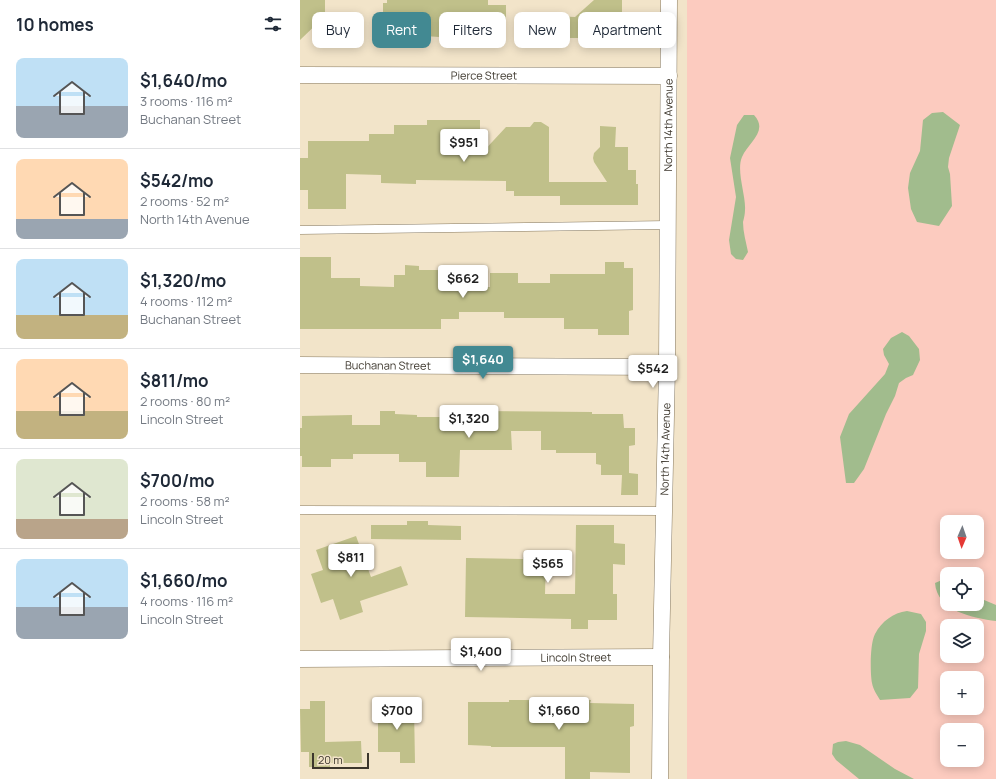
<!DOCTYPE html>
<html lang="en">
<head>
<meta charset="utf-8">
<style>
  body { margin:0; font-family:Manrope,sans-serif; background:#f6f6f7; color:#1f2937; height:100vh; display:flex; flex-direction:column; font-size:15px; white-space:nowrap }
  * { box-sizing:border-box; margin:0 }
  p { font-size:13px; color:#747a83 }
  .icon { flex:none; width:22px; height:22px; fill:none; stroke:currentColor; stroke-width:2; stroke-linecap:round; stroke-linejoin:round }
  .map { position:relative; flex:1; overflow:hidden }
  .sheet { display:flex; flex-direction:column; background:#fff; width:300px }
  .sheet>* { flex:none }
  .guide { position:absolute; left:12px; top:12px; width:380px; height:36px; display:flex; gap:8px }
  .needle { width:26px; rotate:182deg }
  .buttons { position:absolute; left:640px; top:515px; display:grid; gap:8px }
  .buttons a { display:grid; place-items:center; width:44px; height:44px; border-radius:8px; background:#fff; box-shadow:0 2px 10px #0003; font-size:20px }
  .scale { position:absolute; left:12px; bottom:10px; width:57px; box-sizing:border-box; padding-left:4px; border:2px solid #3c362c; border-top:0; font-size:11px; line-height:14px; white-space:nowrap; color:#3c362c; -webkit-text-stroke:3px #f2e4c9; paint-order:stroke }
  .price { position:absolute; translate:-50% -34px; padding:0 9px; border-radius:4px; background:#fff; color:#222; font-size:13px; line-height:26px; filter:drop-shadow(0 1px 2px #0008) }
  .price::after { content:''; position:absolute; left:50%; top:24px; width:12px; height:9px; margin-left:-6px; background:inherit; clip-path:polygon(0 0,100% 0,50% 100%) }
  .price.on { background:#428992; color:#fff }
  ul { padding:0; list-style:none }
  li { display:flex; align-items:center; gap:12px; height:100px; padding:0 16px }
  li+li { border-top:1px solid #e0e1e3 }
  li span { display:grid; place-items:center; flex:none; width:112px; height:80px; border-radius:8px; color:#555 }
  li>.icon { margin-inline-start:auto }
  span .icon { width:48px; height:48px; fill:#fffc; stroke-width:1 }
  li b { font-size:17px }
  h2 { display:flex; justify-content:space-between; align-items:center; height:48px; padding:0 16px; font-size:17px }
  .tag { padding:0 14px; border-radius:8px; background:#fff; box-shadow:0 2px 10px #0003; font-size:14px; line-height:36px }
  .tag.on { background:#428992; color:#fff }
  main { display:flex; flex:1; min-height:0 }
  .map>svg:first-child { display:block }
</style>
</head>
<body>
<main>
<section class="sheet">
<h2>10 homes<svg class="icon" aria-label="filters" viewBox="0 0 24 24"><path d="M4 7h16M4 17h16"/><circle cx="9" cy="7" r="2"/><circle cx="15" cy="17" r="2"/></svg></h2>
<ul>
<li><span style="background:linear-gradient(#bfe0f5 60%,#9aa5b1 0)"><svg class="icon" aria-label="home" viewBox="0 0 24 24"><path d="M3 11l9-7 9 7M6 9v11h12V9"/></svg></span><div><b>$1,640/mo</b><p>3 rooms · 116 m²</p><p>Buchanan Street</p></div></li>
<li><span style="background:linear-gradient(#ffd9b3 75%,#9aa5b1 0)"><svg class="icon" aria-label="home" viewBox="0 0 24 24"><path d="M3 11l9-7 9 7M6 9v11h12V9"/></svg></span><div><b>$542/mo</b><p>2 rooms · 52 m²</p><p>North 14th Avenue</p></div></li>
<li><span style="background:linear-gradient(#bfe0f5 70%,#c2b280 0)"><svg class="icon" aria-label="home" viewBox="0 0 24 24"><path d="M3 11l9-7 9 7M6 9v11h12V9"/></svg></span><div><b>$1,320/mo</b><p>4 rooms · 112 m²</p><p>Buchanan Street</p></div></li>
<li><span style="background:linear-gradient(#ffd9b3 65%,#c2b280 0)"><svg class="icon" aria-label="home" viewBox="0 0 24 24"><path d="M3 11l9-7 9 7M6 9v11h12V9"/></svg></span><div><b>$811/mo</b><p>2 rooms · 80 m²</p><p>Lincoln Street</p></div></li>
<li><span style="background:linear-gradient(#dfe7d0 75%,#b9a48a 0)"><svg class="icon" aria-label="home" viewBox="0 0 24 24"><path d="M3 11l9-7 9 7M6 9v11h12V9"/></svg></span><div><b>$700/mo</b><p>2 rooms · 58 m²</p><p>Lincoln Street</p></div></li>
<li><span style="background:linear-gradient(#bfe0f5 60%,#9aa5b1 0)"><svg class="icon" aria-label="home" viewBox="0 0 24 24"><path d="M3 11l9-7 9 7M6 9v11h12V9"/></svg></span><div><b>$1,660/mo</b><p>4 rooms · 116 m²</p><p>Lincoln Street</p></div></li>
</ul>
</section>
<div class="map">
<svg width="696" height="779" viewBox="0 0 696 779">
  <rect width="100%" height="100%" fill="#f2e4c9"/>
  <path fill="#fccbbf" fill-rule="evenodd" d="M387,0H696V779H387ZM647,522H677V552H647ZM647,574H677V604H647ZM647,626H677V656H647ZM647,678H677V708H647ZM647,730H677V760H647Z"/>
  <path fill="#a1bc8d" d="M643,112L660,125L649,158L648,167L650,174L652,206L639,226L617,222L611,209L608,188L610,173L620,151L623,120L632,113Z
    M444,115H454C469,131 448,143 442,157C436,171 446,195 445,210C445,214 444,218 443,222C443,232 446,242 448,252L443,260L436,259L431,254L429,240L436,197L430,158L437,125Z
    M602,332L609,336L619,349L620,360L613,375L606,378L599,383L595,396L586,414L564,469L554,483H546L540,437L549,414L585,374L589,364L584,355L583,349L591,338Z
    M642,580L647,582V604H677V597L696,605V621C673,618 637,611 635,583Z
    M607,611L621,614L626,622V631L619,654L618,688L610,698L580,700C577,695 573,689 572,683C570,673 570,643 575,634C582,621 593,613 607,611Z
    M546,741L560,745L595,769L614,779H559L536,760L532,754L533,744L538,742Z"/>
  <path fill="#c0c08a" d="M0,0H25V16L0,40Z
    M87,0H188V5H206V33H168V29L139,28V37L125,36V34H87V20H83V3H87Z
    M294,0H322V19H316L294,38H253V16L275,17Z
    M127,120H180V155L206,127H230L234,122H241L249,127V182H307L294,162L293,158L294,153L300,147V126L316,127L315,147H328V170H336V184H338V205H260V196H214V191H206V181L116,180V184L81,183V175L46,174V209H8V190H0V158H8V141H69V134H94V125H127Z
    M0,257H31V278H60V286L94,287V275H105V265L119,266V270H161V287H190V273H218V283H250V274H305V262H324V268H333V310L329,311V335H298V329H264V318H204V312H159V319H141V329H0Z
    M80,411H95V414L117,415V417H176V411L292,412V414H323L324,428H335V445L329,446V473L338,474V495H321L322,475H301V465L296,464V453H256V450H241V431H211L212,450H160L159,477H126V462H99V454H53V459H31V467H2V456H0V428H2V416L52,415V425H80Z
    M107,521H128V525L161,526V540L71,539V525H107Z
    M276,525H314V543L325,544V565L313,564V594H317V620H288V629H271V619L165,617L166,558L223,559V557H246L245,594H275Z
    M56,536L71,577L101,566L108,585L60,601L63,612L40,620L33,599L21,603L11,574L23,570L16,550Z
    M209,700H291L290,703L334,704V726L330,727V773L290,772V779H265V747H191V746L168,745V702H209Z
    M10,701H25V742L61,741L62,763H30V767H9V752H1L0,709H10Z
    M78,701H96V707H114L115,763H100V752H78Z"/>
  <g fill="none" stroke-linecap="round" stroke-linejoin="round">
    <defs>
      <path id="service" d="M0,230L368,225
        M0,510L364,511"/>
      <g id="minor">
        <path id="s1" d="M0,75L369,76"/>
        <path id="s2" d="M0,365L367,367"/>
        <path id="s3" d="M0,659L361,657"/>
        <path id="s4" d="M360,779L361,657L367,367L369,0"/>
      </g>
    </defs>
    <use href="#service" stroke="#867961" stroke-width="9"/>
    <use href="#minor" stroke="#867961" stroke-width="17"/>
    <use href="#service" stroke="#fff" stroke-width="8"/>
    <use href="#minor" stroke="#fff" stroke-width="16"/>
  </g>
  <g text-anchor="middle" stroke-width="4" stroke-linejoin="round" paint-order="stroke">
    <g font-size="11" fill="#3c362c" stroke="#f2e4c9">
      <text dy="4" stroke="none"><textPath href="#s1" startOffset="184">Pierce Street</textPath></text>
      <text dy="4" stroke="none"><textPath href="#s4" startOffset="654">North 14th Avenue</textPath></text>
      <text dy="4" stroke="none"><textPath href="#s2" startOffset="88">Buchanan Street</textPath></text>
      <text dy="4" stroke="none"><textPath href="#s4" startOffset="330">North 14th Avenue</textPath></text>
      <text dy="4" stroke="none"><textPath href="#s3" startOffset="276">Lincoln Street</textPath></text>
    </g>
  </g>
</svg>
<div class="buttons">
<a><svg class="needle" viewBox="-14 -14 28 28"><path d="M0-13l5 13h-10z" fill="#e53935"/><path d="M0 13l5-13h-10z" fill="#747a83"/></svg></a>
<a><svg class="icon" aria-label="locate" viewBox="0 0 24 24"><circle cx="12" cy="12" r="6"/><path d="M12 2v4M12 18v4M2 12h4M18 12h4"/></svg></a>
<a><svg class="icon" aria-label="layers" viewBox="0 0 24 24"><path d="M12 4l9 5-9 5-9-5zM3 14l9 5 9-5"/></svg></a>
<a>+</a>
<a>−</a>
</div>
<div class="scale">20 m</div>
<b class="price" style="left:164px;top:163px">$951</b>
<b class="price" style="left:163px;top:299px">$662</b>
<b class="price on" style="left:183px;top:380px">$1,640</b>
<b class="price" style="left:353px;top:389px">$542</b>
<b class="price" style="left:169px;top:439px">$1,320</b>
<b class="price" style="left:51px;top:578px">$811</b>
<b class="price" style="left:248px;top:584px">$565</b>
<b class="price" style="left:181px;top:672px">$1,400</b>
<b class="price" style="left:97px;top:731px">$700</b>
<b class="price" style="left:259px;top:731px">$1,660</b>
<div class="guide">
<a class="tag">Buy</a>
<a class="tag on">Rent</a>
<a class="tag">Filters</a>
<a class="tag">New</a>
<a class="tag">Apartment</a>
</div>
</div>
</main>
</body>
</html>
